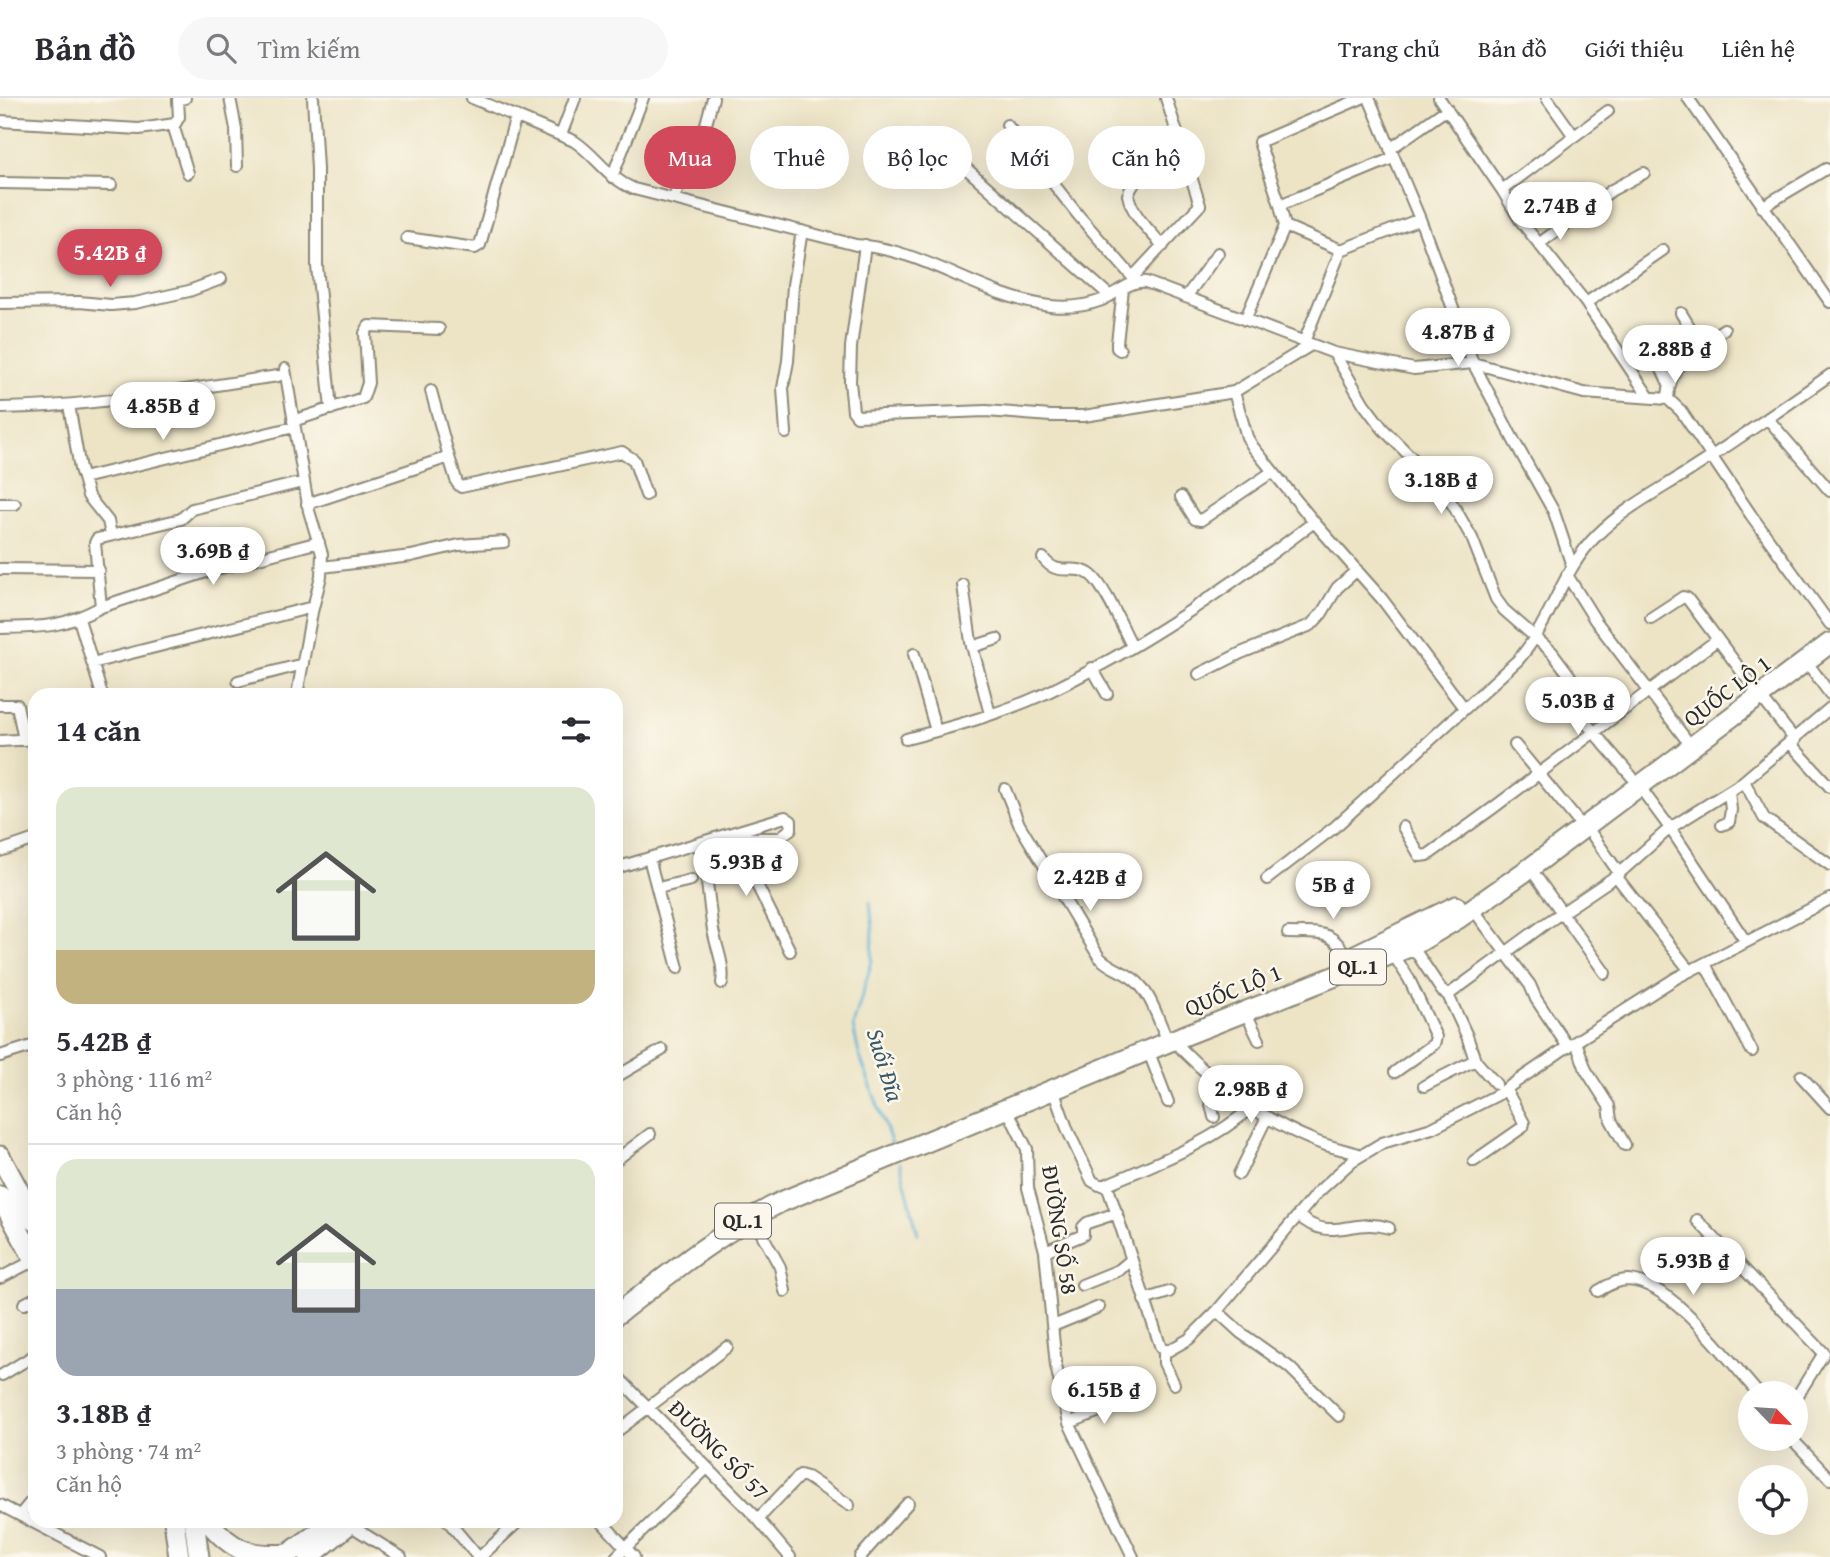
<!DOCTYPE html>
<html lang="vi">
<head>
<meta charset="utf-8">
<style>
  body { margin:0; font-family:"Gentium Book Plus",serif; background:#f7f7f7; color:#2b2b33; height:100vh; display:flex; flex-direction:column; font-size:26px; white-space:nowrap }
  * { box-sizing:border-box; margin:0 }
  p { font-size:23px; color:#7c7c81 }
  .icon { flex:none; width:38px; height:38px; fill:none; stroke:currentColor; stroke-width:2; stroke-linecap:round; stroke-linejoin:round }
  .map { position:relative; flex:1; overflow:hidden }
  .panel { position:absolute; left:28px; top:590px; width:595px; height:840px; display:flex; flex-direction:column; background:#fff; border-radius:21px; box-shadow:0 7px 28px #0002 }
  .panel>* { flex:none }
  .hud { position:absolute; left:644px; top:28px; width:665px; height:63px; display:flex; gap:14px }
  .needle { width:46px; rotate:115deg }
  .buttons { position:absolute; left:1738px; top:1283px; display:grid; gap:14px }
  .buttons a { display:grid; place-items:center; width:70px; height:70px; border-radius:50%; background:#fff; box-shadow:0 7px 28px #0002; font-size:35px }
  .price { position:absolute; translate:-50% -60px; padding:0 16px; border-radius:24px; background:#fff; color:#222; font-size:23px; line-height:46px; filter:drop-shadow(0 2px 4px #0008) }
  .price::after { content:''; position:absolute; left:50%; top:42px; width:21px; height:16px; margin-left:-10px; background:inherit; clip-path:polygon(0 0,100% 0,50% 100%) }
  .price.selected { background:#d1495b; color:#fff }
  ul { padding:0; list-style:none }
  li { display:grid; align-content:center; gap:14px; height:371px; padding:0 28px }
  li+li { border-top:2px solid #e1e1e2 }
  li span { display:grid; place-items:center; height:217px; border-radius:21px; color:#555 }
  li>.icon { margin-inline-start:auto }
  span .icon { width:126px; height:126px; fill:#fffc; stroke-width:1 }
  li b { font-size:30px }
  h2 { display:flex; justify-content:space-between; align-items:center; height:84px; padding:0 28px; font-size:30px }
  .tag { padding:0 24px; border-radius:32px; background:#fff; box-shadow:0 7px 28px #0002; font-size:24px; line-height:63px }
  .tag.selected { background:#d1495b; color:#fff }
  header { display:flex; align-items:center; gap:42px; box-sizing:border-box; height:98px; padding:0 35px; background:#fff; border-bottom:2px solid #e1e1e2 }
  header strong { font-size:33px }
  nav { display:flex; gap:38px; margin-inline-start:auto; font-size:24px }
  .search { width:490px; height:63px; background:#f7f7f7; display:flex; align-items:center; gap:18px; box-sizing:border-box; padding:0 24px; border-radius:38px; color:#7c7c81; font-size:26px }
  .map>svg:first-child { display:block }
</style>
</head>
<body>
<header>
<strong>Bản đồ</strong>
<div class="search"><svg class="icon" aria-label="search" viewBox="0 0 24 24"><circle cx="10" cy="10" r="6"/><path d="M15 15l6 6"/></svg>Tìm kiếm</div>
<nav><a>Trang chủ</a><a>Bản đồ</a><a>Giới thiệu</a><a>Liên hệ</a></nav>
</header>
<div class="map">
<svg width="1830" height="1459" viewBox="0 0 1830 1459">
  <rect width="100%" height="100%" fill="#fbf7ec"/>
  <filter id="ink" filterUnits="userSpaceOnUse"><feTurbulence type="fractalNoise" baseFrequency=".0143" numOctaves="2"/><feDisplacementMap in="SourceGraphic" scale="14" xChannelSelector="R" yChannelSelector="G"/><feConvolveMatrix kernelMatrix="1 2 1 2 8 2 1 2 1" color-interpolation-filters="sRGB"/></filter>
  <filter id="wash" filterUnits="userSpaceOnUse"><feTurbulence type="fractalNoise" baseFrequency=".00686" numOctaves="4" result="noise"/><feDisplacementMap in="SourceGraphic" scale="28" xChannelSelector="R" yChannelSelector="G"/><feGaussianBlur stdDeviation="1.57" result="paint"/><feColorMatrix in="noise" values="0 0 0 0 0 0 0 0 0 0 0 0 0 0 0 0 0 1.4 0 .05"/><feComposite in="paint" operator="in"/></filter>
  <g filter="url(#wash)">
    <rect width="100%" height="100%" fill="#ede4c6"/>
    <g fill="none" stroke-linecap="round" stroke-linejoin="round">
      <path stroke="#59b1d6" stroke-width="2.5" d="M870,804L873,833L872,863L853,928L859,956L893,1049
        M900,1065L918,1136"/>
    </g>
  </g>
  <g filter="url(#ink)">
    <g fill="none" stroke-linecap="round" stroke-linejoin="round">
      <defs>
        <path id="minor" d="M230,0L236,31L237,68
          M313,0L317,71V168L331,311
          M472,0L574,43C597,58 606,79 634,91L856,147C925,151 981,199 1050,208C1067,210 1086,208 1102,202C1117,195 1130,182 1146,184L1334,255L1414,271L1473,265L1584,295L1668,301L1681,313L1751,417L1830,526
          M1362,0L1259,44L1280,107L1285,128L1341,152L1420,121
          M1369,0L1420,121L1473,265L1513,341L1554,414L1572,468
          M1439,0L1502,92
          M1547,0L1574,38
          M1688,0L1830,204
          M1608,13L1502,92L1520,122L1586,205L1649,299
          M0,23L139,31L175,26L179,19L178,2L185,0
          M173,27L188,75
          M1007,27L1079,118L1136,183
          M561,37L575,0
          M941,48L1110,198
          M1390,51L1447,11
          M1128,60C1144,87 1137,74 1128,97C1132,117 1150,133 1163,148
          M612,79L643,0
          M0,85L111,87
          M673,101L702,41L713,0
          M1280,107L1393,60
          M1762,109L1826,71
          M407,140L475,150L480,147L516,18
          M1540,145L1612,92L1644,75
          M865,147L851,249L850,284L853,313L857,318L986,313L1051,318H1084L1234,294L1247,339L1253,349L1314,424L1382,501L1464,610
          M1133,179L1200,107L1166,0
          M1186,199L1218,155
          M0,205L79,204L111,207L135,205L189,193L221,181
          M1586,205L1663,152
          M1681,215L1701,248
          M1245,222L1285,128
          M1304,244L1341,152
          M1120,252L1117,250V245L1123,191
          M1334,255L1364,306L1383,331L1431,379L1453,407L1472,440L1496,501L1504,512L1552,554L1570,578L1572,588L1569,605L1632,679
          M1657,261L1669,286
          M285,271L309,413L322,456L321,478L312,514L297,597
          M1234,294L1311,247
          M1668,301C1669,264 1697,250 1724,231
          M69,307L80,371L83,380L294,329
          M0,310C94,309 185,291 278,278
          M1768,321L1830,393
          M293,323L363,300L368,285L365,235L369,228L439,231
          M786,335L783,290L788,263L793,187L802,133
          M449,359L457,385L461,389L622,354L634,362L646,397
          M83,380L88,398L108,423L111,437
          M1181,399L1195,421L1201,422L1272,374
          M0,406H15
          M307,406L449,359L431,293
          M1043,460C1058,481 1074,464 1091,477C1105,488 1123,531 1132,548
          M322,469L411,458L459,447L504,444
          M0,471L99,472
          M1567,477L1595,522L1685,640
          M963,487L971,544L990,616
          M101,509L209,473L319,444
          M1651,520L1683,499L1687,500L1754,590
          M79,521L102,597
          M0,530C42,529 62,530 101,509L95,445L97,441L181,421L192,411L303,384
          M972,549L997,541
          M914,556L936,633
          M1806,563L1830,596
          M92,565L313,509
          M1092,570L1107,596
          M1199,576L1241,555L1311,527L1322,515L1337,490L1357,472
          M238,583L303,566
          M1761,599L1795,642
          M0,607H17L24,642
          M906,641C952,629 1000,616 1044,596C1140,551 1230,488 1314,424
          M0,643L35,641
          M1790,645L1830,689
          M1515,647L1576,721
          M1744,683L1764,720L1830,767
          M1639,688L1670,730L1746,844
          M1005,691L1019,726L1099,859C1110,871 1125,873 1137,884C1150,896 1157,918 1164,934
          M1722,727L1729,724L1731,712L1729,694
          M1586,728L1619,775
          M1403,729L1420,758L1428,757L1493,710L1717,542
          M747,733L757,787L790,853
          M699,745C708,773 708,802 713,832C716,849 725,867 722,885
          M0,753L35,741
          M649,760L678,870
          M616,770L785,719L791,723V731L779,740H748
          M1530,770L1605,875
          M1616,778L1690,873
          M1267,781L1336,728L1518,562C1551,525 1560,474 1597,437C1623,411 1658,393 1689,373C1737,342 1783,310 1830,277
          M658,790L691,782
          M1473,811L1530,887L1536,901L1568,949
          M1288,835C1320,836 1332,830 1348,861
          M1412,848L1442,893L1448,897L1545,826L1616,778L1670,730L1739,687L1830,610
          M1393,856L1409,881L1436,939L1434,946L1395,974
          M1705,866L1752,953
          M1245,913L1259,942
          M1173,942C1212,984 1261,1021 1315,1043C1329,1049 1346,1052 1362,1057
          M1576,944L1586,972L1609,1008L1611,1022L1625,1047
          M1148,952L1168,1004
          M0,958L35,947
          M1475,962L1496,986
          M1801,978L1830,1010
          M616,979L662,952
          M1424,988L1475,962L1467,938L1448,897
          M1053,992L1068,1033L1092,1083L1099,1087H1105L1109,1093L1161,1250L1168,1253L1189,1241L1217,1213L1317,1095L1352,1063L1382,1045L1432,1030L1497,997L1564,951L1676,880L1830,801
          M1007,1011L1027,1051L1028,1090L1045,1153L1056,1268L1069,1325L1133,1459
          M1214,1019L1210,1002L1225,990
          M616,1062L650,1036
          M1474,1063L1523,1029L1524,1025L1506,992
          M1239,1076L1267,1019
          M1105,1087C1156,1065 1210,1046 1252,1009
          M1298,1117C1330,1147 1354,1118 1389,1130
          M752,1118L780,1169L785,1193
          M1697,1122L1824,1255L1796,1300
          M1045,1153L1083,1137V1129L1087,1125L1117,1115
          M0,1180L35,1162
          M1082,1187L1119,1172L1131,1162
          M1598,1193C1607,1188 1617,1182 1628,1182C1673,1184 1729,1263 1758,1295
          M1144,1202L1169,1194
          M24,1206L35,1200
          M1217,1213L1241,1235L1289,1269L1339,1318
          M1053,1228L1099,1209
          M1164,1252V1265L1174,1286
          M2,1277L35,1257
          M616,1277L758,1421L790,1459
          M1069,1325L1127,1302
          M616,1334L727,1249
          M1791,1340L1830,1381
          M0,1407L100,1459
          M20,1417L35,1399
          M758,1421L800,1377L807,1379L849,1407
          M448,1423L478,1459
          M601,1423L634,1459
          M348,1426L401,1459
          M480,1459L519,1423
          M616,1459L706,1371
          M860,1459L908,1405"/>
        <path id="trunk" d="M1351,859L1456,808
          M0,1058L35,1123
          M0,1098L35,1163
          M616,1217C669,1176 720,1134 781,1104L1173,942L1412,848L1459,820L1530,770L1830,545
          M174,1423L179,1459
          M194,1423L199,1459
          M208,1423C232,1453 250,1459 288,1456
          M284,1459L335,1423
          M309,1459L353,1423"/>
      </defs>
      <use href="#minor" stroke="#8c8878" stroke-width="14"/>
      <use href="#trunk" stroke="#8c8878" stroke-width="23"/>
      <use href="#minor" stroke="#fff" stroke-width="10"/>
      <use href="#trunk" stroke="#fff" stroke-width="19"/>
    </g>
  </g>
  <g text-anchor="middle" stroke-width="5" stroke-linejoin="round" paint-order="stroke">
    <g fill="#fbf7ec" stroke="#696865" stroke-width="2">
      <rect x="1330" y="851.5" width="56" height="35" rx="5"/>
      <rect x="715" y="1105.5" width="56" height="35" rx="5"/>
    </g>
    <g font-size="21" font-weight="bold" fill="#2b2b2b">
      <text x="1358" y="876">QL.1</text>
      <text x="743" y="1130">QL.1</text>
    </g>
    <g font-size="23" fill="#2b2b2b" stroke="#fbf7ec">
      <text transform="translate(1727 593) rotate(-37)" y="8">QUỐC LỘ 1</text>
      <text transform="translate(1233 892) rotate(-22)" y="8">QUỐC LỘ 1</text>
      <text transform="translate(1060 1132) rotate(81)" y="8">ĐƯỜNG SỐ 58</text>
      <text transform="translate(719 1352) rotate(45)" y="8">ĐƯỜNG SỐ 57</text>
    </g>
    <g font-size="24" font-style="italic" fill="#3b5a67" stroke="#fbf7ec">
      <text transform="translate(885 967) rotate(73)" y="8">Suối Đĩa</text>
    </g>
  </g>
</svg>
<div class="buttons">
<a><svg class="needle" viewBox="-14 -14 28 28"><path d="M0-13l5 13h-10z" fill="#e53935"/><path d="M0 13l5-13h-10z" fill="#7c7c81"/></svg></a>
<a><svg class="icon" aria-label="locate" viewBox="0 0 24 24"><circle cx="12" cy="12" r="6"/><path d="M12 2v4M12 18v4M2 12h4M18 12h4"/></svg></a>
</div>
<b class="price" style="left:1560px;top:144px">2.74B ₫</b>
<b class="price selected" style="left:110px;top:191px">5.42B ₫</b>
<b class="price" style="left:1458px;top:270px">4.87B ₫</b>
<b class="price" style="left:1675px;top:287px">2.88B ₫</b>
<b class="price" style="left:163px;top:344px">4.85B ₫</b>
<b class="price" style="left:1441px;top:418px">3.18B ₫</b>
<b class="price" style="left:213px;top:489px">3.69B ₫</b>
<b class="price" style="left:1578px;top:639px">5.03B ₫</b>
<b class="price" style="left:746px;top:800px">5.93B ₫</b>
<b class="price" style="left:1090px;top:815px">2.42B ₫</b>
<b class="price" style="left:1333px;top:823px">5B ₫</b>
<b class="price" style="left:1251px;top:1027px">2.98B ₫</b>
<b class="price" style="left:1693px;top:1199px">5.93B ₫</b>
<b class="price" style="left:1104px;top:1328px">6.15B ₫</b>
<div class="hud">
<a class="tag selected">Mua</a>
<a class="tag">Thuê</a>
<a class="tag">Bộ lọc</a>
<a class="tag">Mới</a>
<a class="tag">Căn hộ</a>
</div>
<section class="panel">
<h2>14 căn<svg class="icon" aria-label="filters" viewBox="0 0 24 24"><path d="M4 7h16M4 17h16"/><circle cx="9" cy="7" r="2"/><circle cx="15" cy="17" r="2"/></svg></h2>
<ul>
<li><span style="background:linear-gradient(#dfe7d0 75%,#c2b280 0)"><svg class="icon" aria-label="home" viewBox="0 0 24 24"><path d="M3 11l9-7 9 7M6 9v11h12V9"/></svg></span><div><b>5.42B ₫</b><p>3 phòng · 116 m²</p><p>Căn hộ</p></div></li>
<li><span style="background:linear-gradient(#dfe7d0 60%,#9aa5b1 0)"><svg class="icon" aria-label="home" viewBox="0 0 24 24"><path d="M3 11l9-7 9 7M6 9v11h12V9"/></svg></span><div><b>3.18B ₫</b><p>3 phòng · 74 m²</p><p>Căn hộ</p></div></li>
</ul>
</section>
</div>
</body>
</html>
